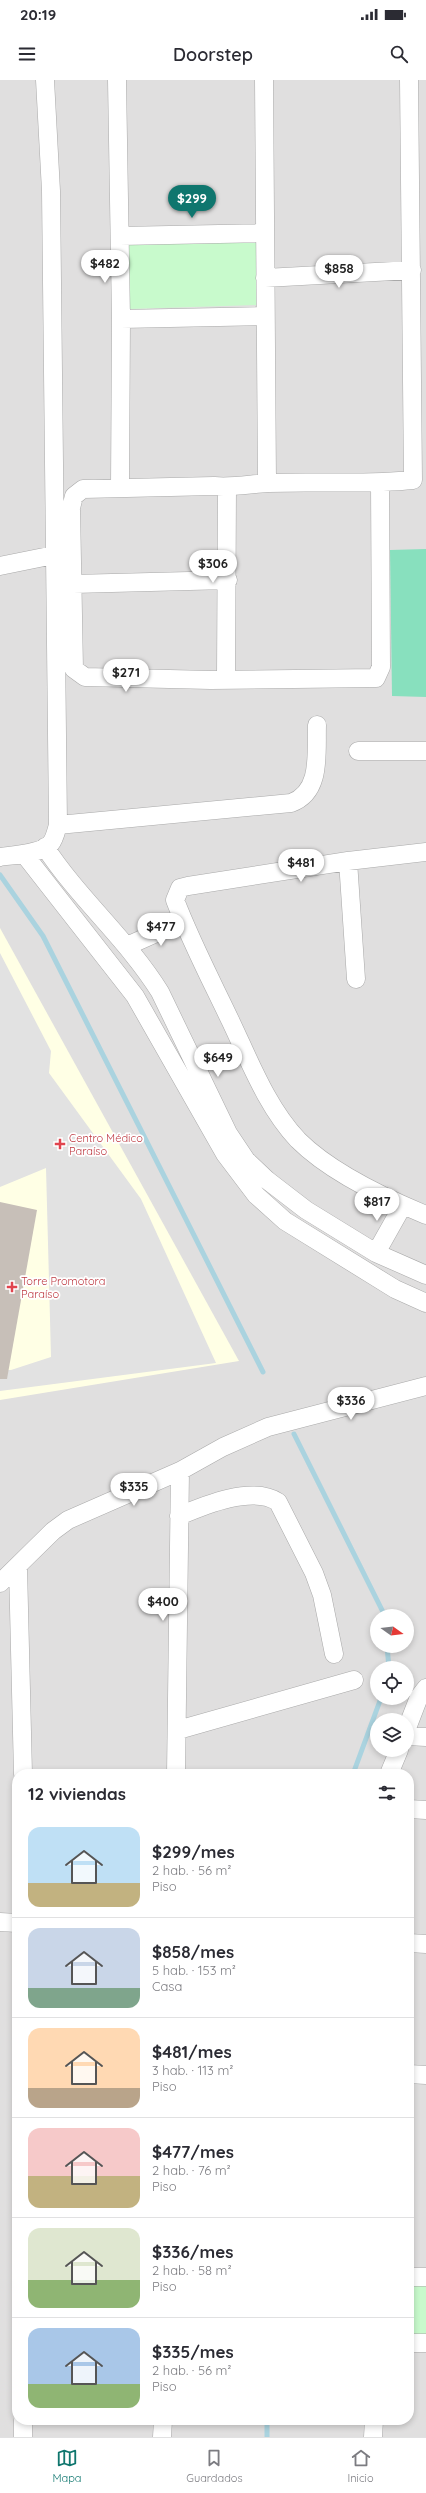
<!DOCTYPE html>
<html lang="es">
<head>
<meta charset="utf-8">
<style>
  body { margin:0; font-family:Quicksand,sans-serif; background:#f7f7f7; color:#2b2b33; height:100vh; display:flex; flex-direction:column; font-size:15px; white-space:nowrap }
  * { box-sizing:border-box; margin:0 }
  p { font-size:13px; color:#7c7c81 }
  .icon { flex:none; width:22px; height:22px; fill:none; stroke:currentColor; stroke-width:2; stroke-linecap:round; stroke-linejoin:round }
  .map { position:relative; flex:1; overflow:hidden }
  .sheet { position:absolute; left:12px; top:1689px; width:402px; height:656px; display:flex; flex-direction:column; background:#fff; border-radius:16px; box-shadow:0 2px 6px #0003 }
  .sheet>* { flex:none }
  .needle { width:26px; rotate:104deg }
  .fabs { position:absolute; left:370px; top:1529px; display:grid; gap:8px }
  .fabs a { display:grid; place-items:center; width:44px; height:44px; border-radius:50%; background:#fff; box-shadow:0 2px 6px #0003; font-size:20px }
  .price { position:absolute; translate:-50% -34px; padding:0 9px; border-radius:14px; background:#fff; color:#222; font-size:13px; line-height:26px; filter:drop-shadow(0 1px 2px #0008) }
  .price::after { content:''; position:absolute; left:50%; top:24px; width:12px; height:9px; margin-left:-6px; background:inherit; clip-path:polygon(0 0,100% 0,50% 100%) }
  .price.selected { background:#0f766e; color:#fff }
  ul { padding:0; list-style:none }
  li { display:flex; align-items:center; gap:12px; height:100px; padding:0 16px }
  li+li { border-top:1px solid #e1e1e2 }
  li span { display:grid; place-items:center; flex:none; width:112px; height:80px; border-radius:12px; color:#555 }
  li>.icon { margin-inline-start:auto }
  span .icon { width:48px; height:48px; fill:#fffc; stroke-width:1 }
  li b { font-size:17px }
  h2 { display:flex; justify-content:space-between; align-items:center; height:48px; padding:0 16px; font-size:17px }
  .status { display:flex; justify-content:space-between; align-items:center; height:28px; padding:0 20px; background:#fff; direction:ltr }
  .status svg { height:11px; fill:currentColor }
  header { display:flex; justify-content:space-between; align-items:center; height:52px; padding:0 16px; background:#fff; font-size:18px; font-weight:600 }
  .tabs { display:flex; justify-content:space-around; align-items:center; height:56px; border-top:1px solid #e1e1e2; background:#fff; font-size:11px; color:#7c7c81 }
  .tabs a { display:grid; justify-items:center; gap:2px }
  .tabs .selected { color:#0f766e }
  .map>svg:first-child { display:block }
</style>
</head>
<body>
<div class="status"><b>20:19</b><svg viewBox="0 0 49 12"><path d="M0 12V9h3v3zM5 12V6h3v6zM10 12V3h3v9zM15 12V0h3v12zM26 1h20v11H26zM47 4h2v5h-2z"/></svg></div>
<header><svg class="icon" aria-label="menu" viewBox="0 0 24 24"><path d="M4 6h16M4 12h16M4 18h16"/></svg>Doorstep<svg class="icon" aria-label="search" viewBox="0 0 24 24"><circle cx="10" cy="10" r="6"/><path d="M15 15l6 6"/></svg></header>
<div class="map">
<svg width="426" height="2357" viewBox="0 0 426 2357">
  <rect width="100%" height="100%" fill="#f2efe9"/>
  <path fill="#e0dfdf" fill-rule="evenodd" d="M0,0H426V2357H0ZM377,1536H407V1566H377ZM377,1588H407V1618H377ZM377,1640H407V1670H377ZM17,1694H409V2340H17Z"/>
  <path fill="#ffffe5" d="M0,848L239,1281L0,1320Z"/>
  <path fill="#c8facc" d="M257,161L259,225L129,229V163Z
    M409,2205L426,2206V2255L409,2254Z"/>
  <path fill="#88e0be" d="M426,469V617L392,616L390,470Z"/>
  <path fill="#e2e2e2" d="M0,873L51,971L49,993L141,1119L216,1283L0,1311V1290H11L51,1277L46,1088L0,1107Z"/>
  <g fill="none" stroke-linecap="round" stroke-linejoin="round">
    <path stroke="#aad3df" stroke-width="5" d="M0,795L43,856L263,1292
      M294,1354L385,1536
      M387,1566L389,1588
      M353,1694L381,1618
      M267,2357V2340"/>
  </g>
  <path fill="#c7bfb8" d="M0,1122L37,1130L7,1299H0Z"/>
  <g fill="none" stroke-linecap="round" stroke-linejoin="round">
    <defs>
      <path id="minor" d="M117,0L121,239L120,407
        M264,0L267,403
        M120,156L264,153
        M265,198L412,190
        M121,239L265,236
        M380,403L381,587L376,598L211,600L85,597L74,589L71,428L74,416L83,409L214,406C232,408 250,404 268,403C317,401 365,405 413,400L409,0
        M0,486L54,475
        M73,504L228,500
        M226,598L227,408
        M358,671H426
        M58,745L291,723C322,712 316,673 317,645
        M45,767C79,819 127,859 160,912L228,1053L246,1080L267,1100L306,1130L376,1173L426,1195
        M426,772L348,781L188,806L180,808L175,820C191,862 212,902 231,942C250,982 267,1027 298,1060C330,1092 385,1118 426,1135
        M24,774L135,916L225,1074L256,1115L285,1141L395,1209L426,1223
        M0,777C13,775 42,774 51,763C55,758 56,751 58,745L51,111L45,0
        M348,781L356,899
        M127,866L183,841
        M376,1173L403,1125
        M179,1436C205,1425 253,1405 278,1422L314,1493L322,1515L334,1574
        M18,1487L23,1694
        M0,1503L53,1451L68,1440L180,1391L223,1367L268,1347L426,1306
        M407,1648L419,1617L426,1608
        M178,1650L354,1600
        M407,1656L426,1657
        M176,1694L180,1391
        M389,1694L399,1670
        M409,1729L426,1730
        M0,1842L17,1843
        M409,1863L426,1864
        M409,1994L426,1995
        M409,2197H426
        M409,2263H426
        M23,2357V2340
        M162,2357L163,2340
        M373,2357L374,2340"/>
    </defs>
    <use href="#minor" stroke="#a9a9a9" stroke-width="19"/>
    <use href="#minor" stroke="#fff" stroke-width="18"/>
  </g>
  <g fill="#e0444e" stroke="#fff" stroke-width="1.5">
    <path d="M58 1058h4v4h4v4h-4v4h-4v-4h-4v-4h4z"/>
    <path d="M10 1201h4v4h4v4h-4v4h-4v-4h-4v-4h4z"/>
  </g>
  <g text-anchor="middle" stroke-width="3.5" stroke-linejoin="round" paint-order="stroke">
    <g font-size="11" fill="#be3a42" stroke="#fff" text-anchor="start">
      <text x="69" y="1062">Centro Médico<tspan x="69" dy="13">Paraíso</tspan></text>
      <text x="21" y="1205">Torre Promotora<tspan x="21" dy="13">Paraíso</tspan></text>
    </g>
  </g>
</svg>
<div class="fabs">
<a><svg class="needle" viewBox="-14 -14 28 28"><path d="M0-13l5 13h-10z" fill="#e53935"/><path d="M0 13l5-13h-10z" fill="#7c7c81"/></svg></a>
<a><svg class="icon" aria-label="locate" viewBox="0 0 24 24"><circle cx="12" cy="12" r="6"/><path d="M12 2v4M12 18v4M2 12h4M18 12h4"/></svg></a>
<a><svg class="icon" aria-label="layers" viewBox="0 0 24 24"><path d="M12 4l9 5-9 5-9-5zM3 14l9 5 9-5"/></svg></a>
</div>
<b class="price selected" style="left:192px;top:139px">$299</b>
<b class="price" style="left:105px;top:204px">$482</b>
<b class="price" style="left:339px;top:209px">$858</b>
<b class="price" style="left:213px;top:504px">$306</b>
<b class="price" style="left:126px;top:613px">$271</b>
<b class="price" style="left:301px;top:803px">$481</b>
<b class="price" style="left:161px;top:867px">$477</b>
<b class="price" style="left:218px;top:998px">$649</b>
<b class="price" style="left:377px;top:1142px">$817</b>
<b class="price" style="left:351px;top:1341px">$336</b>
<b class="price" style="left:134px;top:1427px">$335</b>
<b class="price" style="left:163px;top:1542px">$400</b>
<section class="sheet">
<h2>12 viviendas<svg class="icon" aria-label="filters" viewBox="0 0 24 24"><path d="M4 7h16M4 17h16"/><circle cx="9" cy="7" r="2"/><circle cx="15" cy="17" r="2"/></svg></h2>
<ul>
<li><span style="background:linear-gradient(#bfe0f5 70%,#c2b280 0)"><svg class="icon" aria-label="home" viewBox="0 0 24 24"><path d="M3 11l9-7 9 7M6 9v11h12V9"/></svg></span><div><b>$299/mes</b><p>2 hab. · 56 m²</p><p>Piso</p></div></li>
<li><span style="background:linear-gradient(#c9d6e8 75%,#7fa58c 0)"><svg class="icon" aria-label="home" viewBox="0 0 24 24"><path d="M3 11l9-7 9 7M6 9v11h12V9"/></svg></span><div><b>$858/mes</b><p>5 hab. · 153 m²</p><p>Casa</p></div></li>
<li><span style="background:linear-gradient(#ffd9b3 75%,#b9a48a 0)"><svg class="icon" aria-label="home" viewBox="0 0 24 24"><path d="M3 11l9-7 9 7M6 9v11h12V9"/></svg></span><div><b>$481/mes</b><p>3 hab. · 113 m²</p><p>Piso</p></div></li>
<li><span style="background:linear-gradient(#f6c9c9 60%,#c2b280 0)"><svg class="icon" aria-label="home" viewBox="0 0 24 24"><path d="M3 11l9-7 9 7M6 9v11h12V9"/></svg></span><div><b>$477/mes</b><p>2 hab. · 76 m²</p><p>Piso</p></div></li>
<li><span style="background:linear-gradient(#dfe7d0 65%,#8fb573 0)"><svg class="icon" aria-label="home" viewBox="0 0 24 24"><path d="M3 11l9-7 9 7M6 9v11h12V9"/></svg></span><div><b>$336/mes</b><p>2 hab. · 58 m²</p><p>Piso</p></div></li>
<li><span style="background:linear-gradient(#a9c7e8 70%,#8fb573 0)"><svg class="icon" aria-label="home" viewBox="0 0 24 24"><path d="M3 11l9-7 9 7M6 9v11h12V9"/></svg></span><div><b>$335/mes</b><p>2 hab. · 56 m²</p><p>Piso</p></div></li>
</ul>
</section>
</div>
<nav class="tabs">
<a class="selected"><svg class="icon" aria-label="map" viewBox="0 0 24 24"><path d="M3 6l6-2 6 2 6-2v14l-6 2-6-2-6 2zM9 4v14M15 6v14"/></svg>Mapa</a>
<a><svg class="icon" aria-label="saved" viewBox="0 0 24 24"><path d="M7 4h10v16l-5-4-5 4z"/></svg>Guardados</a>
<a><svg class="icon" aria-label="home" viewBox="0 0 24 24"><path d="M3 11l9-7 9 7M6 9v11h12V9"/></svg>Inicio</a>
</nav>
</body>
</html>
